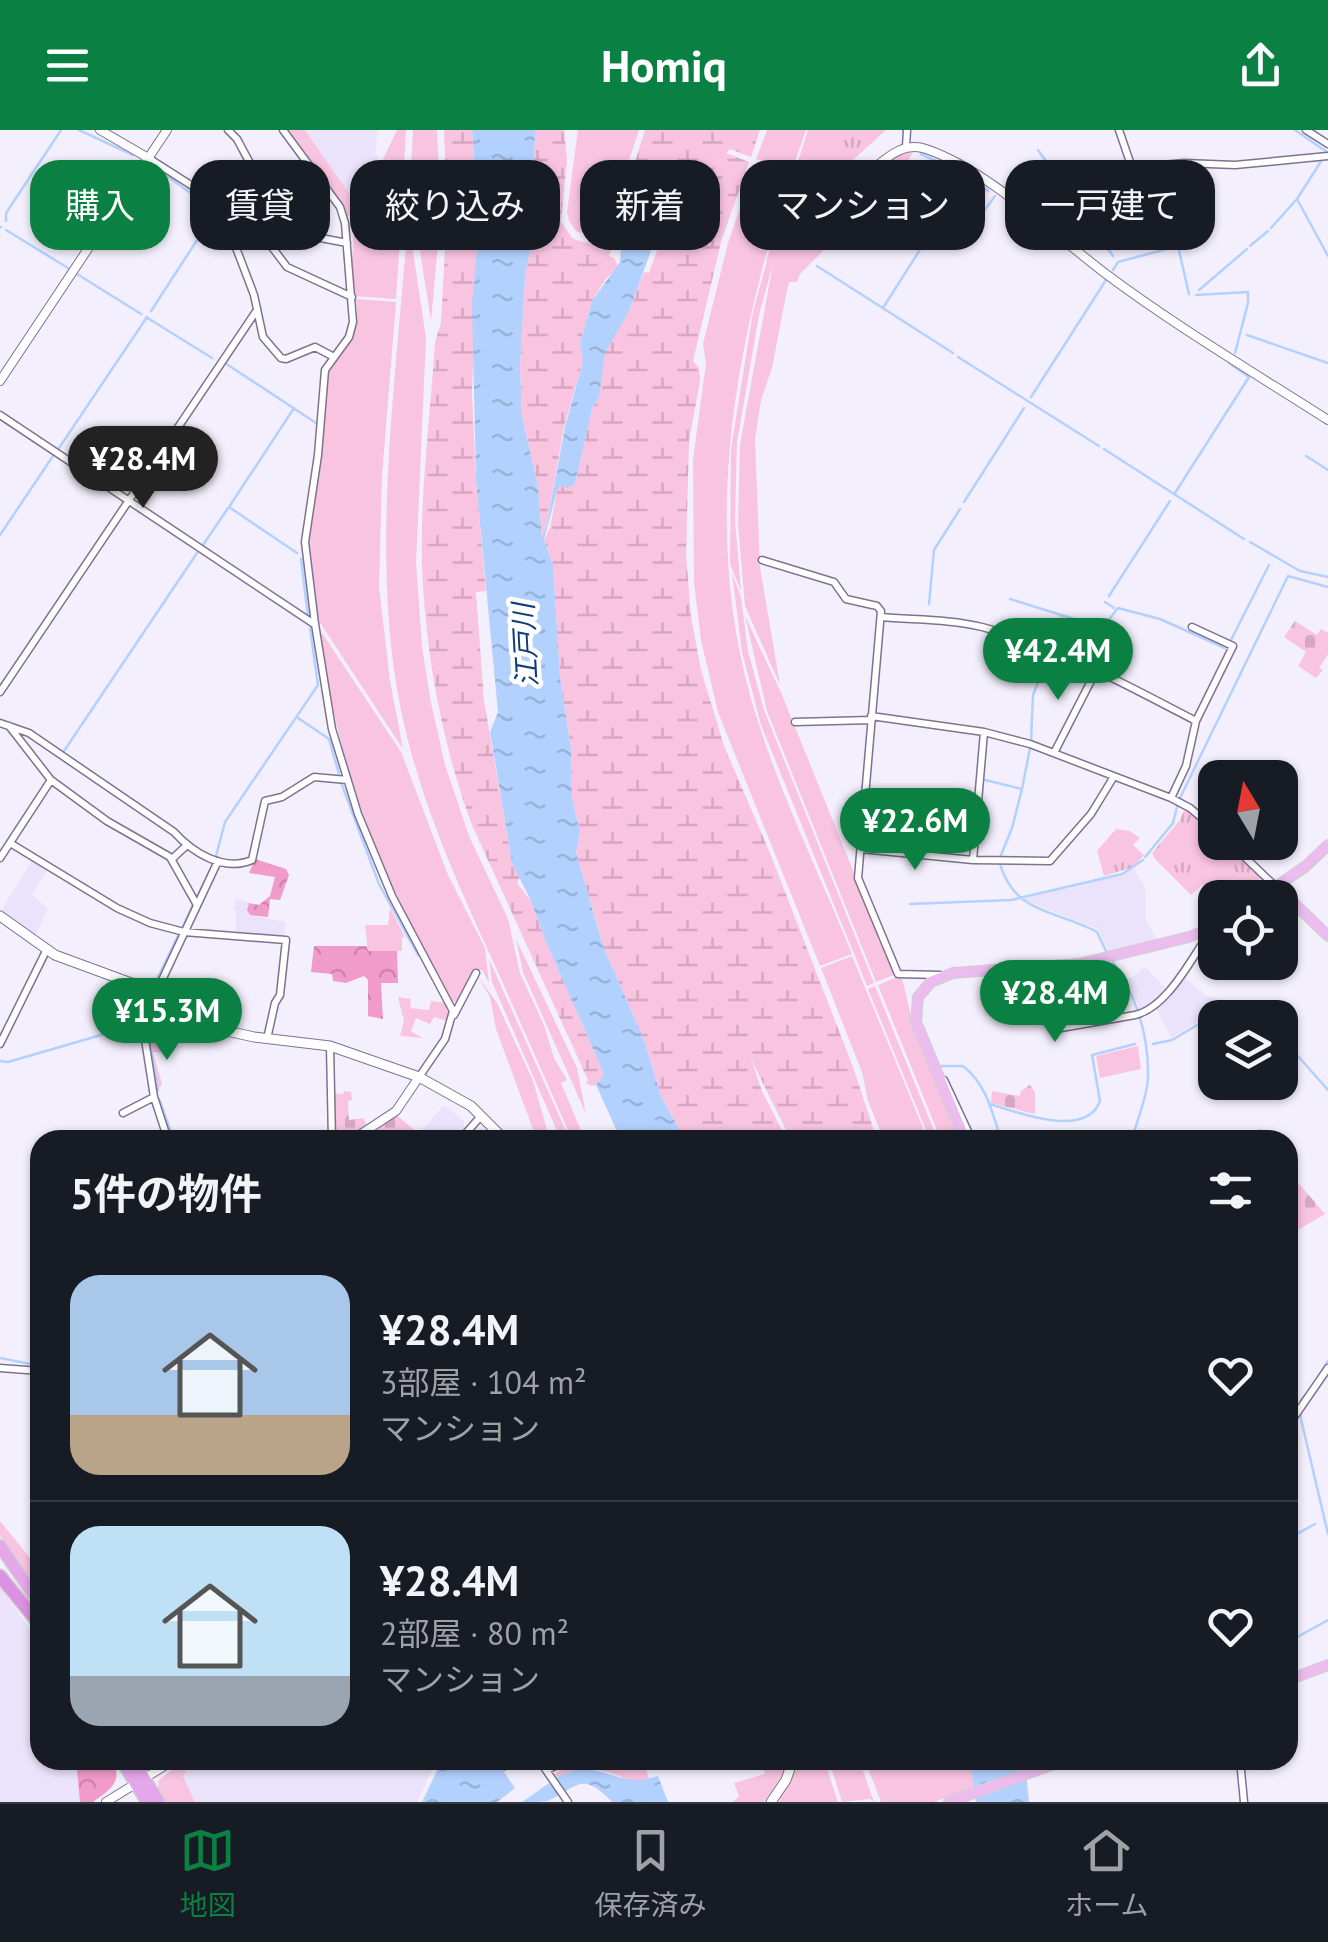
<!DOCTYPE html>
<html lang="ja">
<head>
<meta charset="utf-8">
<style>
  body { margin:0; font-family:"PT Sans","Noto Sans JP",sans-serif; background:#242831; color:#f1f3f6; height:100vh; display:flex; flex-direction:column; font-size:38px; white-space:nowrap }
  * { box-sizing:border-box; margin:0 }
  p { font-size:32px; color:#9ea1a6 }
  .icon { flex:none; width:55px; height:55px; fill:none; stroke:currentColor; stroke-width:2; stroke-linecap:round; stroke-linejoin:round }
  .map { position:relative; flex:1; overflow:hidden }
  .panel { position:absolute; left:30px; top:1000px; width:1268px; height:640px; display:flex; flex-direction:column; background:#171b24; border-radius:30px; box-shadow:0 2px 8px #0004 }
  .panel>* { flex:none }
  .hud { position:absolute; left:30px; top:30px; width:1270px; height:90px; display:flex; gap:20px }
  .needle { width:65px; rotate:350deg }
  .buttons { position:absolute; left:1198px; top:630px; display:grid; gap:20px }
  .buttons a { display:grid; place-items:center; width:100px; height:100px; border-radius:20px; background:#171b24; box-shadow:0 2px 8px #0004; font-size:50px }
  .price { position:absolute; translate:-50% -85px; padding:0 22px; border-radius:35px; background:#0b8043; color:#fff; font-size:32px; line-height:65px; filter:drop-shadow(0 2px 5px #0008) }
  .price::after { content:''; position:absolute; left:50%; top:60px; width:30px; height:22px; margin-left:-15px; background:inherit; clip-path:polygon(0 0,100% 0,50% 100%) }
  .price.current { background:#222; color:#fff }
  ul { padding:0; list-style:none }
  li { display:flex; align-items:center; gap:30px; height:250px; padding:0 40px }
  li+li { border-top:2px solid #363941 }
  li span { display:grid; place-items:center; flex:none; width:280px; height:200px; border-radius:30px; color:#555 }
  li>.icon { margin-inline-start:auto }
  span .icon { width:120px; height:120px; fill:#fffc; stroke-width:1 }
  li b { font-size:42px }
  h2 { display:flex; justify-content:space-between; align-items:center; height:120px; padding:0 40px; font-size:42px }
  .pill { padding:0 35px; border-radius:30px; background:#171b24; box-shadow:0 2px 8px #0004; font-size:35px; line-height:90px }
  .pill.current { background:#0b8043; color:#fff }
  header { display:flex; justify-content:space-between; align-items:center; height:130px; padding:0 40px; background:#0b8043; color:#fff; font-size:45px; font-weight:700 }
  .menu { display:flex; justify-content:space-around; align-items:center; height:140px; border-top:2px solid #363941; background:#171b24; font-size:28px; color:#9ea1a6 }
  .menu a { display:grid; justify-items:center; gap:5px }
  .menu .current { color:#0b8043 }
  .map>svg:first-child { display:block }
</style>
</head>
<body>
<header><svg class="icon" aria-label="menu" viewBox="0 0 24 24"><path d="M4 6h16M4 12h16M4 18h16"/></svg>Homiq<svg class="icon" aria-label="share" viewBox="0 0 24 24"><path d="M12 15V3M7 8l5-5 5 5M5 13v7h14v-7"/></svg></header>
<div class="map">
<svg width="1328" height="1672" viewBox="0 0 1328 1672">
  <defs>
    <pattern id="forest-crowns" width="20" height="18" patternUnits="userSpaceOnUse" patternTransform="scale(2.5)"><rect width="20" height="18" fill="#f19bcb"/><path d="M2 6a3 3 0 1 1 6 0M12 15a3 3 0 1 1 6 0" fill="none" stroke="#ce84ae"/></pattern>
    <pattern id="wetland-marsh" width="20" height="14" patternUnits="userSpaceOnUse" patternTransform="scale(2.5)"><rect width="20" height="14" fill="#f9c4e0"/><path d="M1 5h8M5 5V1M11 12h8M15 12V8" fill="none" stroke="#d5a7c0"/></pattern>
    <pattern id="cemetery-stones" width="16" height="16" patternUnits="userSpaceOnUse" patternTransform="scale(2.5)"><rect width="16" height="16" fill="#f9c4e0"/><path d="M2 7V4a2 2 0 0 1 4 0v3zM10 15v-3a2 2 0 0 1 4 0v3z" fill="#d5a7c0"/></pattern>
    <pattern id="park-tufts" width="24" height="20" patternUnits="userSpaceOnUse" patternTransform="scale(2.5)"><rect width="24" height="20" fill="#f9c4e0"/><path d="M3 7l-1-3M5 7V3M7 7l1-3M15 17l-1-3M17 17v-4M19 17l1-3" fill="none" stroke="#d5a7c0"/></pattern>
    <pattern id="water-ripples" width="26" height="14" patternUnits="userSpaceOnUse" patternTransform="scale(2.5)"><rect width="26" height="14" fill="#b3d1fe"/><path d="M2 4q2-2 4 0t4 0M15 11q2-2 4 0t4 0" fill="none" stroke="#99b2d9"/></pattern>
  </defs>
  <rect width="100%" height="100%" fill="#f4effd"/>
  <path fill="#ebe2fb" d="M305,0H378L375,23L378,27L350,66Z
    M32,730L47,741L32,765L48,779L35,806L1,781Z
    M1134,738L1145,758L1146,790L1156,809L1109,822L1098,799L1021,769L1122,744Z
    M237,768L249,773L247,780L250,785L285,792L284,808L236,804V780L233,779Z
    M1145,837L1167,860L1141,882L1128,850Z
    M1184,847L1205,865L1222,870L1223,877L1171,908L1156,878Z
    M154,866L187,883L179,900L166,904L151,901L148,881Z
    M444,975L463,990L466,1002L459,1010H435L421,1001Z
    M0,1457L40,1514V1630H76L80,1672H0Z
    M193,1630H437L417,1672H195L183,1646Z"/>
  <path fill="#f9c4e0" d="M287,0H305L350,65L378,27L350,86L346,85Z
    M397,0H406L403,53L398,70L401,94L396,169L355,166L352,130L355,88Z
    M413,0H437L441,81L431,191L414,83L416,71L410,54Z
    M578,0H639L608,94L591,106L576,101L569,91L567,82Z
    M767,0H806L793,37L786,39L756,29Z
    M913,22L903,41L853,100L840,104L800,144L797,152H789L787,160L772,238L761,270L755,309L760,437L780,555L745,476L738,394L740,314L773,134L759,185L737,312L735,390L741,461L730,434L731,319L753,182L774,105L834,61L848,60L899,26Z
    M755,34L784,44L788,51C734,219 702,395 751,569C776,656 818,740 852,824L820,836L718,582L701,510L694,453L693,330L706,233L703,214L728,113Z
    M408,88L426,208L416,433L422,517L431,573L445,635L469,706L508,789L520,843L544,895L554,928L567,950L561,953L585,1010H572C546,950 519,889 492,829C455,748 419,668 401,580C369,423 397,247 408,88Z
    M356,169L396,172L382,346L379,457L390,551L403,619L317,488L308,418L320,334L327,242L352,207L357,181Z
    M732,443L741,467L748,521L764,580L874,853L867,856L761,595L742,522Z
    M745,486L782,565L880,807L878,809L896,844L876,852L767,581Z
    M322,503L401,622L448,745L485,818L489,853L482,840L473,841L458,874L452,870C380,745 341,647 319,504Z
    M390,778L405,807H402V821H368L365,795H388Z
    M516,809L577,938L586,984L523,842Z
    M852,826L923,998L928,1010H884L868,971L862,942L821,838Z
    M489,829L570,1010H561L492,852Z
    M477,845L497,873L533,951L550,1010H537L496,899L490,867Z
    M897,847L902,848L913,894L961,1010H941L878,855Z
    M875,856L938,1010H930L868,859Z
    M150,864L154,866L148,881L151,901L165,904L174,895L183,903L173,923L153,922L162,954L155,963L144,887Z
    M398,867L411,869L410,878L429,880L431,871L446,873L450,892L434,887L430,894L416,888L411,901L422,908L400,906L404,891Z
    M1138,916L1141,939L1100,948L1096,926Z
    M0,1391L40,1440V1461L0,1406Z
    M184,1630H193L183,1646L195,1672H166L159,1661L158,1651Z
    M573,1630H639L642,1639L646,1638L649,1649C629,1655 619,1643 599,1640C584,1638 571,1641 557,1647L555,1644L562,1639L560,1635Z
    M767,1630H787L783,1644L764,1672H733L739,1666L734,1653L765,1644L764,1640L771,1636Z
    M797,1630H824L838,1672H779Z
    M829,1630H859L874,1672L870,1669L842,1672Z
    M865,1630H970L974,1657L934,1672H881Z"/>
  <path fill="url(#forest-crowns)" d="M255,729L286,739L289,745L280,770L270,769L268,787L250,785L247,780L249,773L259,775L270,766L275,747L249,743Z
    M314,816H367L368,821H397L398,853H381L383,889L368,886V850L364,846L346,853L333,851L332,844L311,842Z
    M76,1630H112C124,1651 110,1660 93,1672H80Z"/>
  <path fill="url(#wetland-marsh)" d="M444,0H472L479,99L472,262L476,351L486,461L476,462L484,571L512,733L520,747L517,753L531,771L546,812L604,944L596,955L591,956L586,953L588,950L472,695C444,619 428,537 423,456C418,376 430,292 435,212L441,193L447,82Z
    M535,0H564L567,29L561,91L572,108C588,117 602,113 614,99L645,0H760L751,27L730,19L726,23L749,32L721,112L693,231L699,238L700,251L689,311L686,424L691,487L701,540L724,616L770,723L853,937L877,1010H791L751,929L762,961L787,1010H685L661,966L644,910L603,816L576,722L580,702L572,668L571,618L560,548L553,435L544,410L550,398L557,361L560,356L575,354L592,279L599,267L601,235L609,211L630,179L644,142L649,143L663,104L671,101L674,87L628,72L609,126L614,128L618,136L604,151L592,171L580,214L583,231L564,297L546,398L542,407L538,357L522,285L520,238L525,145L532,111Z"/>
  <path fill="url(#cemetery-stones)" d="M1295,491L1317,505L1321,499L1328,503V524L1319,538L1323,540L1316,548L1298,536L1306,522L1284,507Z
    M1030,955L1035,962V984L991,973L992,961L1020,966L1021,961Z
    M344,961L351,962L352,970L348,971L349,990L364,988L367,999L346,1010H334L332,963L343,964Z
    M396,985L422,1006L419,1010H389L378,998Z
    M1289,1042L1325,1084L1298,1100L1288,1085Z"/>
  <path fill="url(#park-tufts)" d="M808,0H886L831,50L839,61C828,93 797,119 766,131Z
    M1185,678L1215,703V712L1225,713L1262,747L1248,759L1254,767H1215L1202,755L1191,765L1155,729L1152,723L1180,690Z
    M1116,699L1130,701L1140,708L1133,715L1144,725L1133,737L1104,746L1097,721Z"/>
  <path fill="url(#water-ripples)" d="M472,0H535L532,111L525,145L520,238L522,285L538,357L542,407L546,398L565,297L583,231L580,214L592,171L620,132L623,86L629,72L677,91L671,101H658L630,179L605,223L599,267L592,279L575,354L567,358L560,356L557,361L544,410L553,435L560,548L571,618L572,668L580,702L576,722L603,816L644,910L661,966L685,1010H621L596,955L604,944L546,812L531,771L512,733L490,602L498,582L476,351L472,174L479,99Z
    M442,1630H519L504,1642L515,1658L497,1672H422Z
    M970,1630H1025L1029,1672H976Z
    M580,1639C613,1639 624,1658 658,1646L668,1672H612C580,1638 576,1660 547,1671C540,1672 530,1672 522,1672L561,1645Z"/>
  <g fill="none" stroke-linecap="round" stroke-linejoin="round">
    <path stroke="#b3d1fe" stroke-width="2.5" d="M79,0L133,25
      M1295,0L1327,22L1297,69L1328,126
      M1038,20L1113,126
      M921,24L970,47L988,61
      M938,87L931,83L944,55
      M6,91V83L61,0
      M0,97H1
      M1271,98L1296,70
      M6,100L68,138
      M1250,116L1268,101
      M817,136L953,223
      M1113,140L1118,132L1178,116L1189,164
      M77,144L141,184
      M1199,160L1247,119
      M1196,165L1248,162V173L1235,223
      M883,178L940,88L968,103L995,66
      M151,181L216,81L157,39
      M146,187L212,228
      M1247,205L1328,233
      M958,227L1099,316
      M225,233L316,293
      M1031,267L1106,150
      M294,278L229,377L297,423
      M59,318L147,187
      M1104,319L1244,409
      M1306,326L1328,340
      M1175,363L1249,247L1229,233
      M964,372L1024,278
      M0,405L53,326
      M1250,412L1300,441L1328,447
      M203,415L228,378
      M301,429L308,486
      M1109,466L1170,371
      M1010,469L1090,494
      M1105,472L1114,478
      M929,474L934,420L960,379
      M1093,495L1103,497L1118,478L1160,489L1225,518
      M1231,510L1269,435
      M1051,518L1061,488
      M298,588L329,609L339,644
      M1031,610L1033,565L1049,524
      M64,621L197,423
      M985,650L1022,659L1012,698L999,730
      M342,655L379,754L418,825
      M1022,659L1030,618
      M1180,668L1288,446L1328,457
      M216,726L225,692L318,555L310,498
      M1145,727L1173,693L1177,677
      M1000,734C1015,785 1057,780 1097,802L1106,821
      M198,765L213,734
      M910,774L1011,770L1122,744L1143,730
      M183,797L193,774
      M1113,832C1135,863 1148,903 1148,942C1149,963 1137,989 1132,1010
      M155,853L179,804
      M146,889L158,960
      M1280,906L1328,960
      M1153,914L1172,910L1231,875L1255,878L1262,888
      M0,931L8,932L115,901
      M941,936H963C987,955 992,982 1001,1010
      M159,969L174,1010
      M990,974C1019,983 1086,1009 1100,971L1092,925L1135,914
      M1247,1010L1260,1000
      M0,1228L40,1236
      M1318,1247L1328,1231
      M1301,1270L1308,1262
      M1288,1272L1300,1285L1328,1404
      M1288,1289L1290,1286
      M1288,1409L1315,1394
      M1288,1512L1328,1490"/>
    <defs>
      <path id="minor" d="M228,0L237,9L259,50L240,81
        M283,0L340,77L345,93L353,192L349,207L325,240L318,325L305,412L315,494L332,599L358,684L392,766L453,881L445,909L419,947
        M1119,0L1132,38L1184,33L1235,35L1328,26
        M1306,0L1328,14
        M906,17L907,0
        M150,29L219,73L250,88L287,137L352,167
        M219,73L254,165L263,207L281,228L286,229L315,217L334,227
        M270,115L321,108L347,113
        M0,285L314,494
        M762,430L834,452L846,469L877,476L881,481L858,748L898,844L940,845
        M881,487C914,490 950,489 982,497C1057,516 1128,556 1196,591
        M0,562L257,180
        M871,586L984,602L1030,614L1171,668L1190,678L1215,699
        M795,592L871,590
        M0,593L29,603L174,702C193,723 224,742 252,730L265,671L282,667L314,647L347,650
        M9,596L51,650
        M1054,623L1096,541
        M1171,668L1186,636L1196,591L1233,516L1192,497
        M1229,712L1275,756
        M10,713L117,778L150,793L184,802L286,810L280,865L275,873L267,909
        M861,719L973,730L1050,731L1091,684L1113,648
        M0,728L51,650L107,691L170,727L197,775
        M172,729L187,715
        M973,730L984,602
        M1054,836L1061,898L1135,885C1165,878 1188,835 1204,811L1208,801
        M150,860L142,890L154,967L168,1010
        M156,863L218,731
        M454,885L476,843
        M0,914L46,821
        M330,916L332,1010
        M944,950L972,1010
        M123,983L154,967
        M460,1010L481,986
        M0,1238L40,1241
        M1288,1296L1328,1238
        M539,1630L568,1672
        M1240,1630L1244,1672
        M547,1640L567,1630"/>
      <path id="tertiary" d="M100,0L150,29
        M810,50C817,53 824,56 832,57C868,61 888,6 926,19C988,40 1053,104 1106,144C1177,197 1253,242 1328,290
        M0,251L167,0
        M352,1010L396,981L419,947
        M106,1672L174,1630"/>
      <path id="secondary" d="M0,786L55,825L150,860L227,901L254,907L330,916L419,947L471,976L505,1010
        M771,1672L786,1650L793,1630"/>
      <path id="primary" d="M1276,756L1328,806
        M1260,768L1306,736L1328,715
        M965,1010L916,892L918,867L931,852L953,843L1079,834L1189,807L1215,797
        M1288,1550L1328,1535
        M949,1672L1065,1630"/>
      <path id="trunk" d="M0,1416L40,1474
        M121,1630L147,1672
        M133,1630L159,1672"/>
      <path id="motorway" d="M0,1446L37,1491"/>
    </defs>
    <use href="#minor" stroke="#7e7291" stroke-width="9"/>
    <use href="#tertiary" stroke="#7e7291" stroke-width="10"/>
    <use href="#secondary" stroke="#7e7291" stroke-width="11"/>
    <use href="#primary" stroke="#d0cfd1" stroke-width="12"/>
    <use href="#trunk" stroke="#d0cfd1" stroke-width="14"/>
    <use href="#motorway" stroke="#d0cfd1" stroke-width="15"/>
    <use href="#minor" stroke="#fff" stroke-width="6"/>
    <use href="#tertiary" stroke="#fff" stroke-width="8"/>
    <use href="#secondary" stroke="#fff" stroke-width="9"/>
    <use href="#primary" stroke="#ebbdef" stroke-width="10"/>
    <use href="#trunk" stroke="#e4a7ea" stroke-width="11"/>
    <use href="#motorway" stroke="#dd91e4" stroke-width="12"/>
  </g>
  <g text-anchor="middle" stroke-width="9" stroke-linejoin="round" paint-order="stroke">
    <g font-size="28" font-style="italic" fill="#0f3d7c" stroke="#fff">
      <text transform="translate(525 515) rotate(-93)" y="10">江戸川</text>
    </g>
  </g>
</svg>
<div class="buttons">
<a><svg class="needle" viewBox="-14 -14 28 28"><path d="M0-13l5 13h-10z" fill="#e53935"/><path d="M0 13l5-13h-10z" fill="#9ea1a6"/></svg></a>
<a><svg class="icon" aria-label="locate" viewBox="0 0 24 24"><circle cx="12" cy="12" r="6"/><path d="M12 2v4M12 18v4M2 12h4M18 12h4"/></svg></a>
<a><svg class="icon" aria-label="layers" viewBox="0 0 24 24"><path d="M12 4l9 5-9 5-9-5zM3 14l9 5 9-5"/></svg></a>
</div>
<b class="price current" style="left:143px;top:381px">¥28.4M</b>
<b class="price" style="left:1058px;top:573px">¥42.4M</b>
<b class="price" style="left:915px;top:743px">¥22.6M</b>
<b class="price" style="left:1055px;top:915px">¥28.4M</b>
<b class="price" style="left:167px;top:933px">¥15.3M</b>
<div class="hud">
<a class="pill current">購入</a>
<a class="pill">賃貸</a>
<a class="pill">絞り込み</a>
<a class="pill">新着</a>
<a class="pill">マンション</a>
<a class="pill">一戸建て</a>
</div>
<section class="panel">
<h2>5件の物件<svg class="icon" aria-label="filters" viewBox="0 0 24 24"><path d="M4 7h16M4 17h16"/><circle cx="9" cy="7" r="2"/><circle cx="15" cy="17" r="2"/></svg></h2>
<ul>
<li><span style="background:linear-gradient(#a9c7e8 70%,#b9a48a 0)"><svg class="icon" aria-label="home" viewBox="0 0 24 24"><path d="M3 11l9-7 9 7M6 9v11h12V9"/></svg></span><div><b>¥28.4M</b><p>3部屋 · 104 m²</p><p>マンション</p></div><svg class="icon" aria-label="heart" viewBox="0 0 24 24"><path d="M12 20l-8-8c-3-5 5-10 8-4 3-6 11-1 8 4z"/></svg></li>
<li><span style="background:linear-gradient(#bfe0f5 75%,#9aa5b1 0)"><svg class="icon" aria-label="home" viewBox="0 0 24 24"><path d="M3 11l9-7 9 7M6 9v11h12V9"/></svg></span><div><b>¥28.4M</b><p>2部屋 · 80 m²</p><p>マンション</p></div><svg class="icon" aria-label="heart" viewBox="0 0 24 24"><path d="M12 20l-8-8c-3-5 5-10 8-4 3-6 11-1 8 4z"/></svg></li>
</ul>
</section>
</div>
<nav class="menu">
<a class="current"><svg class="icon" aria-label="map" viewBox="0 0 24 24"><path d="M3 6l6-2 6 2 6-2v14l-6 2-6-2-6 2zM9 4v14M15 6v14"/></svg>地図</a>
<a><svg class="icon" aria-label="saved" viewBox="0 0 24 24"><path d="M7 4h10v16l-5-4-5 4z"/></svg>保存済み</a>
<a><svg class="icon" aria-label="home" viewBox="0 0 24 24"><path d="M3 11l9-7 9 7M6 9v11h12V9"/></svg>ホーム</a>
</nav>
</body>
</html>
